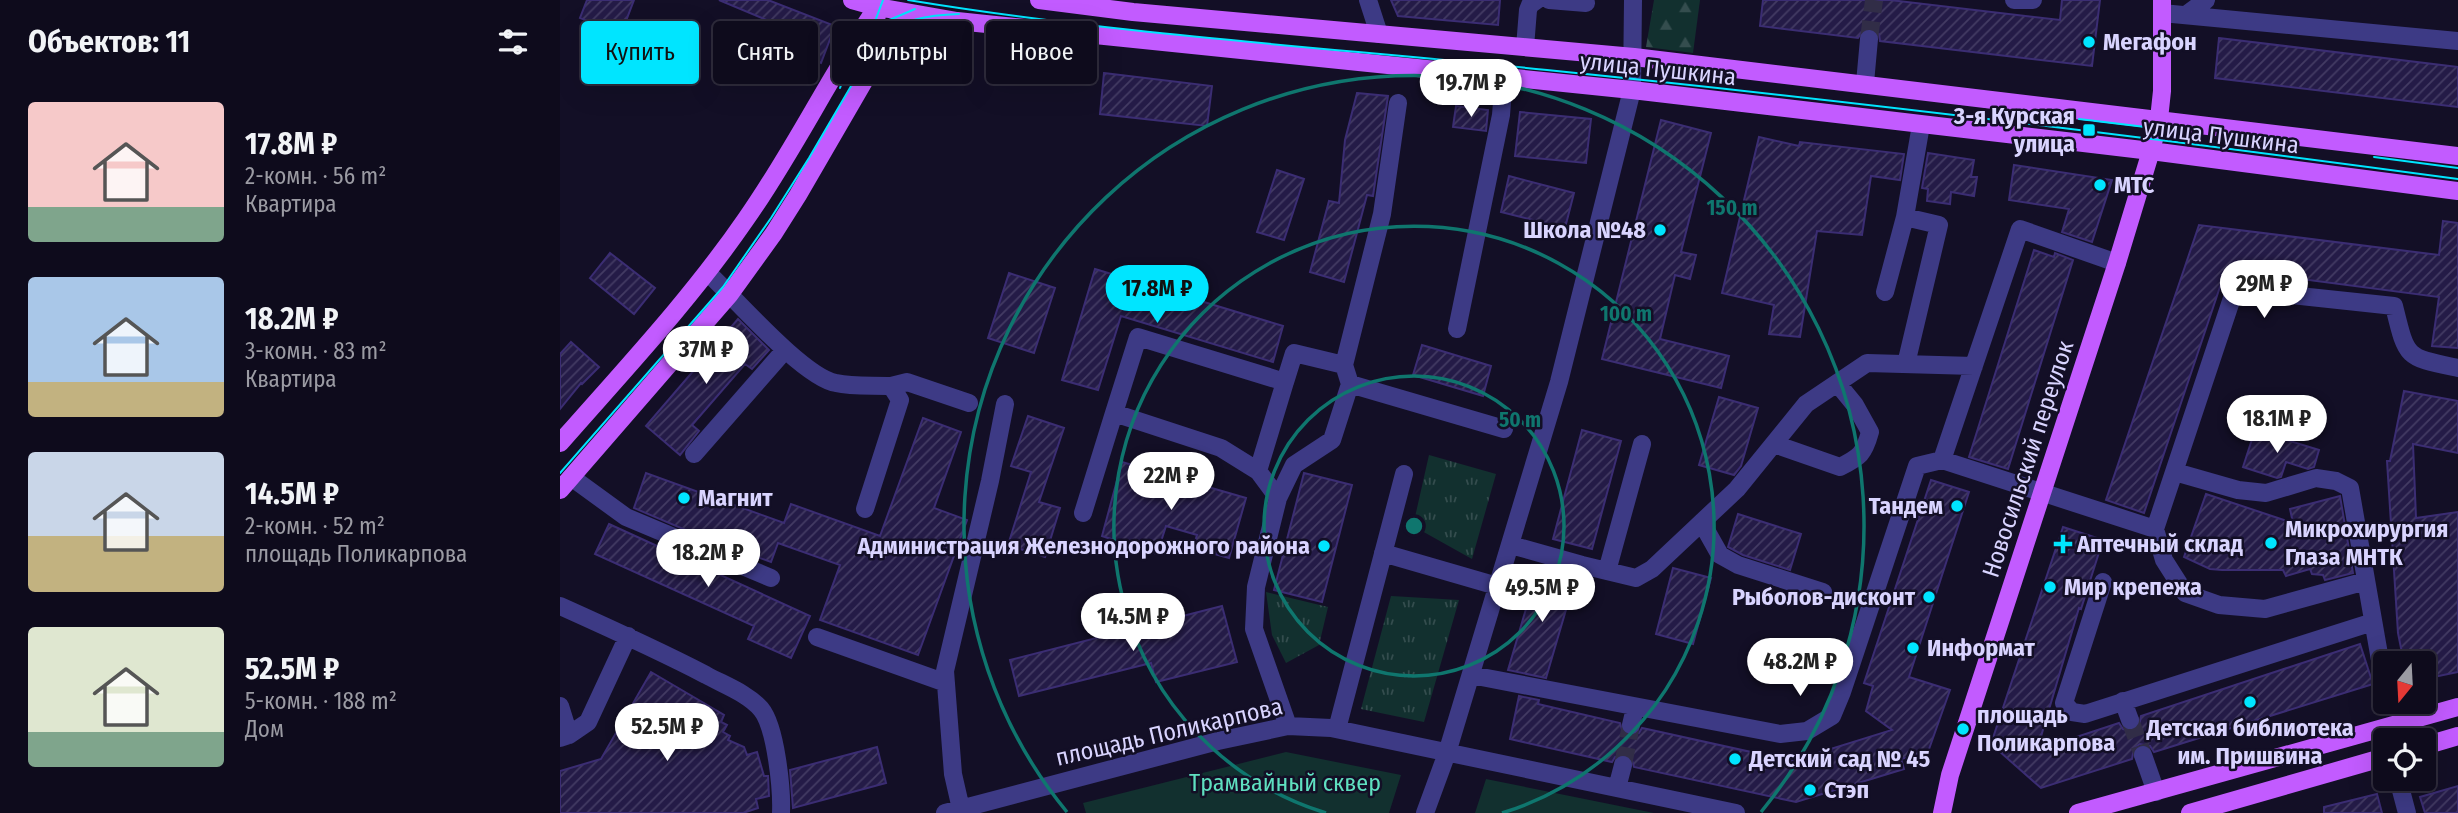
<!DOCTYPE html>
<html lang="ru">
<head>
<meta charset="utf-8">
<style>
  body { margin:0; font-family:"Fira Sans Condensed",sans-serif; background:#171425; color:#f1f3f6; height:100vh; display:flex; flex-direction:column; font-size:26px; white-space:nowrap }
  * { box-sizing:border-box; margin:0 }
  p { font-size:23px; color:#9b9ba3 }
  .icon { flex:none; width:38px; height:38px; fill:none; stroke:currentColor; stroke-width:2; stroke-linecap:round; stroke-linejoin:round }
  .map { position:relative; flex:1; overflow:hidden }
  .side { display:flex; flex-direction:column; background:#0e0b1c; width:560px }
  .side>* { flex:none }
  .guide { position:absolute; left:21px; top:21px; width:665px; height:63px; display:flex; gap:14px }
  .needle { width:46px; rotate:198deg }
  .controls { position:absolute; left:1813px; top:651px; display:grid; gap:14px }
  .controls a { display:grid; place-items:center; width:63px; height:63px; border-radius:7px; background:#0e0b1c; box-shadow:0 7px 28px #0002,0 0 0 2px #2e2b3b; font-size:35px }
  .price { position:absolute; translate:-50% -60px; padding:0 16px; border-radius:24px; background:#fff; color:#222; font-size:23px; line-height:46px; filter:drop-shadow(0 2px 4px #0008) }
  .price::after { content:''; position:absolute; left:50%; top:42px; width:21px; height:16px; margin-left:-10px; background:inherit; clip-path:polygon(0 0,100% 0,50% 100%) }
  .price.current { background:#00e5ff; color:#111 }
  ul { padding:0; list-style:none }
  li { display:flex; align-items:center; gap:21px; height:175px; padding:0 28px }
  li span { display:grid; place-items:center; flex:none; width:196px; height:140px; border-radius:7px; color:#555 }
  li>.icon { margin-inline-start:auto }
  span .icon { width:84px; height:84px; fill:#fffc; stroke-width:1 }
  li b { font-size:30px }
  h2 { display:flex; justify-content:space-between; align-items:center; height:84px; padding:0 28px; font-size:30px }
  .pill { padding:0 24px; border-radius:7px; background:#0e0b1c; box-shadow:0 7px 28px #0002,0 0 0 2px #2e2b3b; font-size:24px; line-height:63px }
  .pill.current { background:#00e5ff; color:#111 }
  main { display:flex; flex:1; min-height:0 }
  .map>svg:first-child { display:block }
</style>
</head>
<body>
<main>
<section class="side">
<h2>Объектов: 11<svg class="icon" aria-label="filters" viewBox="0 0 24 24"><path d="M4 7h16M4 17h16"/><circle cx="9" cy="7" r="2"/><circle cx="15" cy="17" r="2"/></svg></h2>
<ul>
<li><span style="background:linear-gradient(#f6c9c9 75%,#7fa58c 0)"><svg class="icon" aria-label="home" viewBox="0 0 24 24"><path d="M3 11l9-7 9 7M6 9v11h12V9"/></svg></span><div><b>17.8M ₽</b><p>2-комн. · 56 m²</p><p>Квартира</p></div></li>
<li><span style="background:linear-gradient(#a9c7e8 75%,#c2b280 0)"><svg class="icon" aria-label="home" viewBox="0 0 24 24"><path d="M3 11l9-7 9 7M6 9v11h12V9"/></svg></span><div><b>18.2M ₽</b><p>3-комн. · 83 m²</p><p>Квартира</p></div></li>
<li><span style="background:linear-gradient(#c9d6e8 60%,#c2b280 0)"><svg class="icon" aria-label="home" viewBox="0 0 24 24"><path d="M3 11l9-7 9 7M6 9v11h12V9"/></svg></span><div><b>14.5M ₽</b><p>2-комн. · 52 m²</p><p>площадь Поликарпова</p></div></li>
<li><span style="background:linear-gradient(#dfe7d0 75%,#7fa58c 0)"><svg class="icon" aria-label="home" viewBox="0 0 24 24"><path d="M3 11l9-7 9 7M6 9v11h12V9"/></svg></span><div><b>52.5M ₽</b><p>5-комн. · 188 m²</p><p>Дом</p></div></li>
</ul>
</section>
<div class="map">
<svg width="1898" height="813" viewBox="0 0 1898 813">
  <defs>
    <pattern id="grass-tufts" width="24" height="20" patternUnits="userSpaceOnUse" patternTransform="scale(1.75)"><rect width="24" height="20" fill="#12302f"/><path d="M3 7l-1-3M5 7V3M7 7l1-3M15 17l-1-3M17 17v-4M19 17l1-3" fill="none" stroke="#344d4e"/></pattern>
    <pattern id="forest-firs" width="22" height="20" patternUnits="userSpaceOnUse" patternTransform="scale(1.75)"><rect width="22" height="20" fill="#12302f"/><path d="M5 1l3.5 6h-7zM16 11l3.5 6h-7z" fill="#344d4e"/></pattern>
    <pattern id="building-hatch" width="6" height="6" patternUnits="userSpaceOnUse" patternTransform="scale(1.75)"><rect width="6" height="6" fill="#241b47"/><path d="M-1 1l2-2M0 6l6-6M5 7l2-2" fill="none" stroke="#433b63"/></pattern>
  </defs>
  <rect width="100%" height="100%" fill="#130f26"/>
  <path fill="url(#grass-tufts)" d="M869,455L936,474L912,559L853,526Z
    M706,592L768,607L759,645L726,663L712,635Z
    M831,596L899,600L864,722L801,709Z"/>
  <path fill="url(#forest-firs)" d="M1094,0H1140L1133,53L1086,47Z"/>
  <path fill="#12302f" d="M726,752L841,775L829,813H526L523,803Z
    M926,779L1094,813H915Z"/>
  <path fill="url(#building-hatch)" stroke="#3b2d73" stroke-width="2" d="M27,0H74L61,34L20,18Z
    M159,0H208L275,26L261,63L231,51L235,39L214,30L216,24Z
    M831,0H940L938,25L838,16Z
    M1203,0H1330L1500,20L1502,0H1540L1532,66L1320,41L1319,34L1311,28L1304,29L1298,38L1200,26Z
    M1659,38L1898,67V107L1655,78Z
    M544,73L652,86L647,126L540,114Z
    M797,93L828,96L813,196L807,195L784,282L750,272L769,201L779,203L785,140Z
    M896,106L928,110L926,131L893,127Z
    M960,112L1031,119L1026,163L955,156Z
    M1101,120L1151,133L1121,252L1136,255L1130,279L1115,275L1100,339L1169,356L1161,388L1042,359Z
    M1199,137L1239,146L1240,142L1344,154L1340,180L1311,176L1302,235L1257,231L1240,337L1209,334L1214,305L1162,293Z
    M1368,153L1414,160L1411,177H1417L1414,196L1391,192L1390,204L1367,201L1368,189L1362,188Z
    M1454,165L1552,180L1532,242L1502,232L1509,209L1449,200Z
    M717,170L744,179L724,240L697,232Z
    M949,176L1014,193L1005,228L941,212Z
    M1883,221L1898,223V348L1872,346L1879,297L1666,269L1584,513L1546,500L1639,225L1879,255Z
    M1474,250L1494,257L1495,253L1513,260L1448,469L1409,457Z
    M50,253L95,288L74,314L30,278Z
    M535,269L723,326L713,362L561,316L538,390L502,380Z
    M449,273L495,288L474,353L428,338Z
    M178,319L209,350L192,369L185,364L132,425L139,431L120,455L86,426Z
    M11,342L39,367L22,384L21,383L0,409V354Z
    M862,345L931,366L923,396L853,375Z
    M1844,391L1898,401V453L1853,444L1856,518L1898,512V672L1864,679V663H1844L1838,633L1827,461H1830Z
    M1159,397L1198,408L1181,466L1174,475L1139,465Z
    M468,416L504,428L479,502L500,508L485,557L448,545L471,472L451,466Z
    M363,418L401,432L374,508L407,520L358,655L260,620L280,565L218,543L211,562L142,537L74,508L86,473L224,523L231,504L320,536Z
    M1022,430L1061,441L1032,549L993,539Z
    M1695,430L1759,450L1754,467L1748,469L1726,462L1721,477L1717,478L1683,467Z
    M562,462L686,498L669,558L633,548L637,535L606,526L597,554L542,536Z
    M744,473L792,485L762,602L714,590Z
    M1371,480L1409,492L1349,677L1390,690L1368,752L1341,759L1344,769L1236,802L1074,767L1071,757L1065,754L1055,757L1052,762L950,739L959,696L979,700L978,704L1060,723L1063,733L1069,736L1079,733L1082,728L1232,761L1332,730L1306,711L1313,686L1304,683Z
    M1646,494L1733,523L1730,509L1780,496L1793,573L1765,580L1763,575L1752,574L1750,569L1726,576L1723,570H1662L1650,569L1624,557Z
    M1178,514L1241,534L1230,570L1183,555L1168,547Z
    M49,524L250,616L231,658L188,639L194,626L35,554Z
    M1503,527L1543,540L1521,609L1519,608L1477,750L1559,723L1563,729L1573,731L1579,727L1581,716L1800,644L1813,684L1594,752L1590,746L1580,744L1574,748L1572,759L1481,788L1431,744Z
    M978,568L1015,579L986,678L948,670Z
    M1113,568L1151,578L1133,644L1096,634Z
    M662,606L677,662L596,682L591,663L459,696L450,660Z
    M91,672L164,715L161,722L167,725L163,732L170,736L168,740L184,747L187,755L197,752L204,776H208L209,796L196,799L198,808L183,813H0V771L41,759Z
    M317,747L326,783L233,808L230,770Z
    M1898,786V813H1865L1860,797Z
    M1817,794L1822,813H1764V807Z"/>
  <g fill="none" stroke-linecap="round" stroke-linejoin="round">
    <path stroke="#312d47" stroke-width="18" stroke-dasharray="18 9" stroke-linecap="butt" d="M1309,39L1314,0
      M1570,720L1583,755
      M1063,765L1071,725"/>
    <path stroke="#3d3a85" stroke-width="18" d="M808,0L819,34
      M989,0L1026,3
      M1454,0H1473
      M1602,13L1898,41
      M1626,15L1646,0
      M965,47L968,10L970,5L977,0
      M1305,83L1309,39
      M1557,263L1460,229L1382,460L1595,529L1675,289L1834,306C1847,359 1845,357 1898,368
      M148,273C176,299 243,377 276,383C293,387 313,385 331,386L340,400L305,509
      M1325,292L1345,217
      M897,329L941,115L944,77
      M1346,364L1379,225L1345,217L1361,125
      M784,365L822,214L838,103
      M790,384L944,429
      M331,386L347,382L409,403
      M1214,444L1280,467C1300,457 1304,454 1310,432L1295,405L1277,383
      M134,454L225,350
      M698,471L725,382L578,337L554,413L661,448L698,471L718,498L696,587L694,629L728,726
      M1615,472L1678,490L1706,493L1756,478L1776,481L1790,488L1820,660
      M11,477L66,517L211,578
      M718,498L734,465L772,440L790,384L784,365L734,353L725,382
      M523,513L554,413
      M1142,523L1160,555L1178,565L1263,592
      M1595,529L1604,560L1625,593L1659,605L1705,609L1806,581
      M951,545L1022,565L1076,578L1092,569L1177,489L1246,404L1307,363L1414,366
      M823,553L937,586
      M1047,571L1082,444
      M1543,582L1504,703L1512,712L1525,714L1813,622
      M0,606C49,628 98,650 146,675C164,685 187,693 201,709C216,727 222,790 221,813
      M257,637L386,683
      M911,675L1220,734L1247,731L1272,716L1282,692L1357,466L1382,460
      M1563,701L1570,720
      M0,706L9,735L0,738
      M1071,725L1075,708
      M777,729L844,474
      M9,735L28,722L68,636
      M1583,755L1596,792
      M1838,779L1847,813
      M1057,788L1063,765
      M401,809L393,774L385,671L430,481L445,404
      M385,813L658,741L728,726L771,728L1176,813
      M865,813L887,753L999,382L1072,90L1073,0"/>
    <path stroke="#c25bff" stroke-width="18" d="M292,0L317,7L397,21L1072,90L1591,151L1898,191
      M479,0L573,12L1074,57L1898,156
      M314,64L317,8
      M0,443C64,370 131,299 186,219C234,151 270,75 317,7
      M0,490L170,294L214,233L238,195L314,64C338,38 352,31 387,23
      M1864,746L1898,736
      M1382,813L1390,775L1557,263L1591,151L1599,119L1602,91V0
      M1518,813L1898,707
      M1630,813L1825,757"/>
    <path stroke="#00e5ff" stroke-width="2" d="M348,0C560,35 774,48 987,70C1291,101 1595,138 1898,179
      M311,32L323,0
      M307,40L320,24L355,9
      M280,88L303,25
      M1519,119L1602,129
      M1814,157L1898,168
      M0,473L163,287L211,218L249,158L318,40C340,19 369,15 399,14"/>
  </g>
  <g fill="none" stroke="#0f766e" stroke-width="3.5">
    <circle cx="854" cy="526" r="150"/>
    <path d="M766 813A300 300 0 1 1 942 813"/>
    <path d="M507 812A450 450 0 1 1 1201 812"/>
  </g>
  <g fill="#00e5ff" stroke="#130f26" stroke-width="2.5">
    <circle cx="1529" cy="42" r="7"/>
    <rect x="1522" y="123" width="14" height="14" rx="3.5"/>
    <circle cx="1540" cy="185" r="7"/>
    <circle cx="1100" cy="230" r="7"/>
    <circle cx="124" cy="498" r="7"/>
    <circle cx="1397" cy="506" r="7"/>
    <circle cx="1711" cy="543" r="7"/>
    <path d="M1499.5 533.5h7v7h7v7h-7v7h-7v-7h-7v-7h7z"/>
    <circle cx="764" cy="546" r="7"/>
    <circle cx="1490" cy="587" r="7"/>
    <circle cx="1369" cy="597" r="7"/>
    <circle cx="1353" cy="648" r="7"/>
    <circle cx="1690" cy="702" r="7"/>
    <circle cx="1403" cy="729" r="7"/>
    <circle cx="1175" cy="759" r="7"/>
    <circle cx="1250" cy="790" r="7"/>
  </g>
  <g text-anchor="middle" stroke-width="5" stroke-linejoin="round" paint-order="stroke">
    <g font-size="24" font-weight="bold" fill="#d9d4ff" stroke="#130f26" text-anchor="start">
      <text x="1543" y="50">Мегафон</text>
      <text x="1515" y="124" text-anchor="end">3-я Курская<tspan x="1515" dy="28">улица</tspan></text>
      <text x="1554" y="193">МТС</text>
      <text x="1086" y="238" text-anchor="end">Школа №48</text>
      <text x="138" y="506">Магнит</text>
      <text x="1383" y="514" text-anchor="end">Тандем</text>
      <text x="1725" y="537">Микрохирургия<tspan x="1725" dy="28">Глаза МНТК</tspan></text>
      <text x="1517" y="552">Аптечный склад</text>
      <text x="750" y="554" text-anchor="end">Администрация Железнодорожного района</text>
      <text x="1504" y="595">Мир крепежа</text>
      <text x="1355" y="605" text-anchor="end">Рыболов-дисконт</text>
      <text x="1367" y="656">Информат</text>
      <text x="1417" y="723">площадь<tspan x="1417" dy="28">Поликарпова</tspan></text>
      <text x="1690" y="736" text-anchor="middle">Детская библиотека<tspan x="1690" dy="28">им. Пришвина</tspan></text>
      <text x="1189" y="767">Детский сад № 45</text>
      <text x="1264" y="798">Стэп</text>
    </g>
    <g font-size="24" fill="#d9d4ff" stroke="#130f26">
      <text transform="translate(1098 69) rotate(6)" y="8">улица Пушкина</text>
      <text transform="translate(1661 136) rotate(7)" y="8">улица Пушкина</text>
      <text transform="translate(1468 459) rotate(-72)" y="8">Новосильский переулок</text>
      <text transform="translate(609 732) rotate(-13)" y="8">площадь Поликарпова</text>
    </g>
    <g font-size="24" fill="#5fe0c0" stroke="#130f26">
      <text x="725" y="791">Трамвайный сквер</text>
    </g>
  </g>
  <circle cx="854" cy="526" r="10" fill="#0f766e" stroke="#130f26" stroke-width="3.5"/>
  <g font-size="21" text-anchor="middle" font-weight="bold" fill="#0f766e" stroke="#130f26" stroke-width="5" stroke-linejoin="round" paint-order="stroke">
    <text x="1172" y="215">150 m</text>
    <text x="1066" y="321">100 m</text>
    <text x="960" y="427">50 m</text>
  </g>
</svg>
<div class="controls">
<a><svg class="needle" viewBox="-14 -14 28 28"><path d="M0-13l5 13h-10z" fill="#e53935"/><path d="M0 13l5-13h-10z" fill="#9b9ba3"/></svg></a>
<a><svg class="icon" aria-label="locate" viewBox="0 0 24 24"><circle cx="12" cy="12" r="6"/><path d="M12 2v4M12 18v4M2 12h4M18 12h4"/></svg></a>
</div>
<b class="price" style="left:911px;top:119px">19.7M ₽</b>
<b class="price" style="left:1704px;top:320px">29M ₽</b>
<b class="price current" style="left:597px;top:325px">17.8M ₽</b>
<b class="price" style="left:146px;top:386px">37M ₽</b>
<b class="price" style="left:1717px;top:455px">18.1M ₽</b>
<b class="price" style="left:611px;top:512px">22M ₽</b>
<b class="price" style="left:148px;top:589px">18.2M ₽</b>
<b class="price" style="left:982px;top:624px">49.5M ₽</b>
<b class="price" style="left:573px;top:653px">14.5M ₽</b>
<b class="price" style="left:1240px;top:698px">48.2M ₽</b>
<b class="price" style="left:107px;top:763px">52.5M ₽</b>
<div class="guide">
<a class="pill current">Купить</a>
<a class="pill">Снять</a>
<a class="pill">Фильтры</a>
<a class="pill">Новое</a>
</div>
</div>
</main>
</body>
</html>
